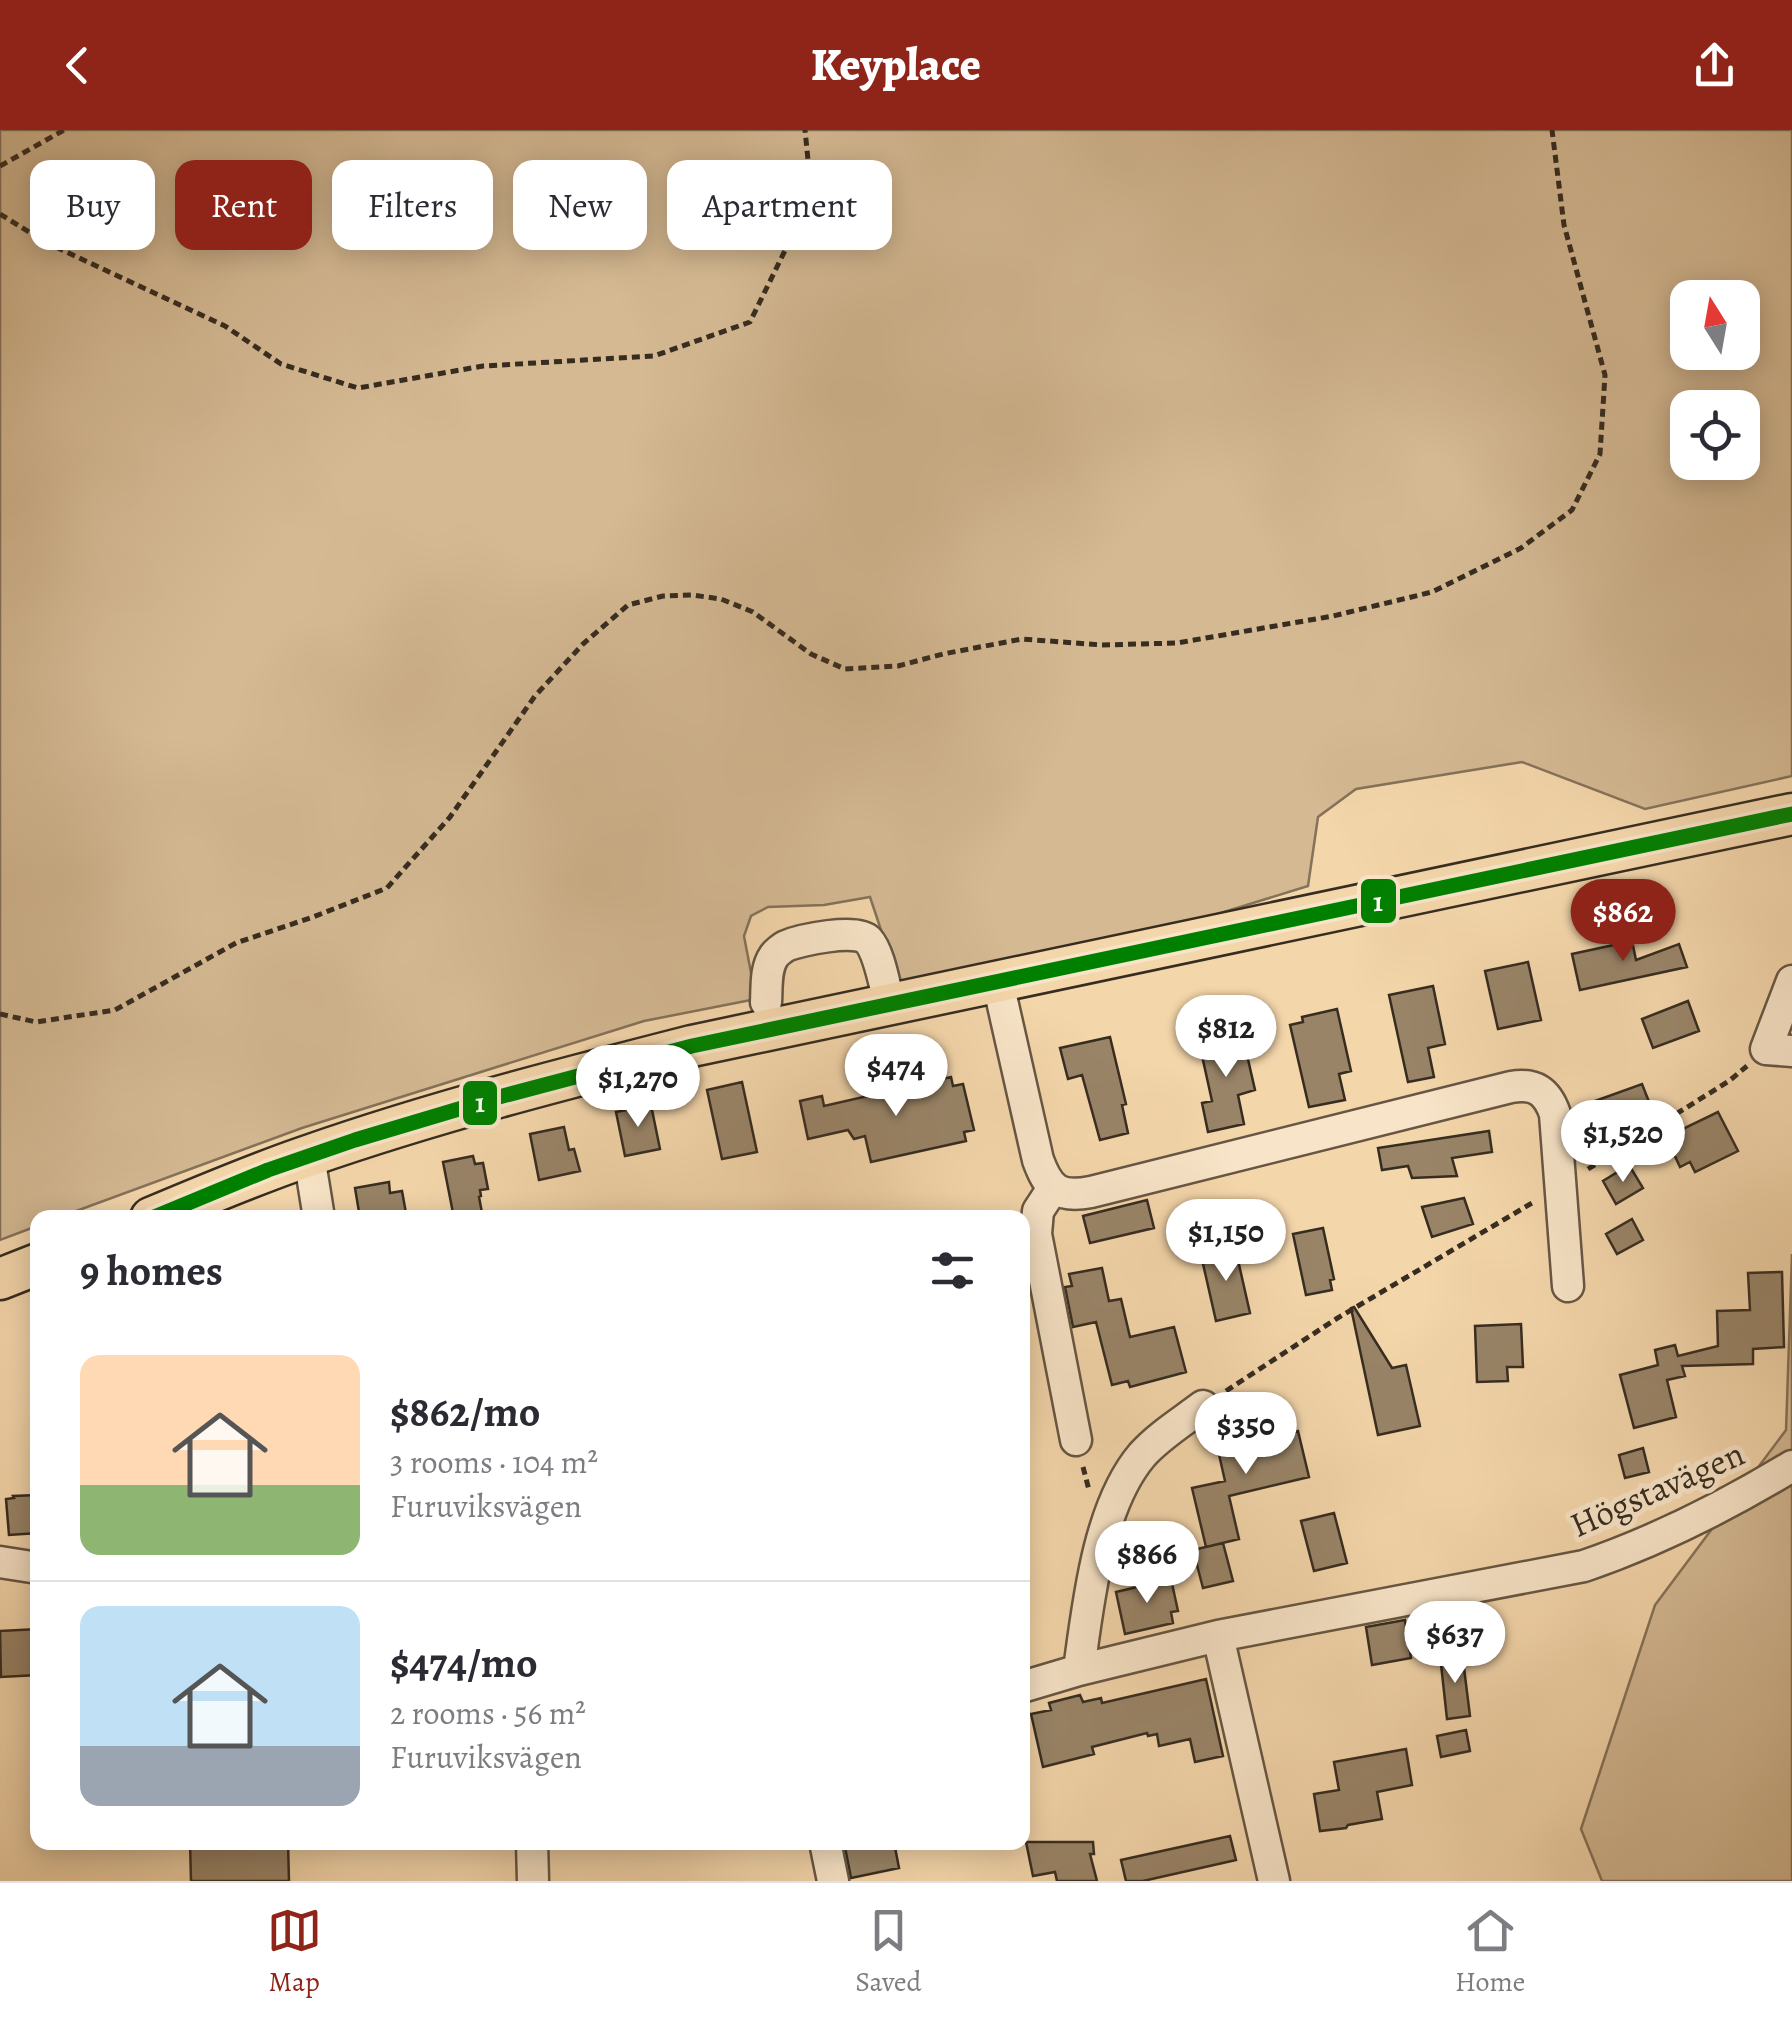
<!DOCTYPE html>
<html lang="en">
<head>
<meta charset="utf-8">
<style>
  body { margin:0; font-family:Alegreya,serif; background:#f7f7f7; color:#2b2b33; height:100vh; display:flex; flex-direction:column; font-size:38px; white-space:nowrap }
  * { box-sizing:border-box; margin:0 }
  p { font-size:32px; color:#7c7c81 }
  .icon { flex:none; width:55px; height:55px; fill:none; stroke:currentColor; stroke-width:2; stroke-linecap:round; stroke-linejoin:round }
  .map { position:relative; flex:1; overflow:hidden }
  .panel { position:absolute; left:30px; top:1080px; width:1000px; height:640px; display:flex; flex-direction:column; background:#fff; border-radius:20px; box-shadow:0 5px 25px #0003 }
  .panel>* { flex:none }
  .guide { position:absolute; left:30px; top:30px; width:1000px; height:90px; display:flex; gap:20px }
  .needle { width:65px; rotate:349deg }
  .tools { position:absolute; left:1670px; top:150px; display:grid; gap:20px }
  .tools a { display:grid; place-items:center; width:90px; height:90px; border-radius:20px; background:#fff; box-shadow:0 5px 25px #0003; font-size:50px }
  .price { position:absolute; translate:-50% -85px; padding:0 22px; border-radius:35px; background:#fff; color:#222; font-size:32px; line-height:65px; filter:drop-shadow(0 2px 5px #0008) }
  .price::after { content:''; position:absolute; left:50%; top:60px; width:30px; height:22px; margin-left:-15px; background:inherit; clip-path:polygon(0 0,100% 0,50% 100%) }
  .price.active { background:#8f2418; color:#fff }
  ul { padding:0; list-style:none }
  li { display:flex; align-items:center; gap:30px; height:250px; padding:0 50px }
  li+li { border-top:2px solid #e1e1e2 }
  li span { display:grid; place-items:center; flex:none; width:280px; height:200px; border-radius:20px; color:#555 }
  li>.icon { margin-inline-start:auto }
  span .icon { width:120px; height:120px; fill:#fffc; stroke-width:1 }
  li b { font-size:42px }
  h2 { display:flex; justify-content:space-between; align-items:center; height:120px; padding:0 50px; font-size:42px }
  .tag { padding:0 35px; border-radius:20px; background:#fff; box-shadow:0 5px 25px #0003; font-size:35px; line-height:90px }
  .tag.active { background:#8f2418; color:#fff }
  header { display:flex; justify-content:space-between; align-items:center; height:130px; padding:0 50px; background:#8f2418; color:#fff; font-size:45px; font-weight:800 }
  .dock { display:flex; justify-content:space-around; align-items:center; height:140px; border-top:2px solid #e1e1e2; background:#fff; font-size:28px; color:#7c7c81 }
  .dock a { display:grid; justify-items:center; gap:5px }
  .dock .active { color:#8f2418 }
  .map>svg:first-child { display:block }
</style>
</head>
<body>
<header><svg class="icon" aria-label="back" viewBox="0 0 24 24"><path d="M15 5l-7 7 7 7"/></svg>Keyplace<svg class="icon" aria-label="share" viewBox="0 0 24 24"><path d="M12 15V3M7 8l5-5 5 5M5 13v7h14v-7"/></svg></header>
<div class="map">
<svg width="1792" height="1751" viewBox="0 0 1792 1751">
  <rect width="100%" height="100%" fill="#f4d6ab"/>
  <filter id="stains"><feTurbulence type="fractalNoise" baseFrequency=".002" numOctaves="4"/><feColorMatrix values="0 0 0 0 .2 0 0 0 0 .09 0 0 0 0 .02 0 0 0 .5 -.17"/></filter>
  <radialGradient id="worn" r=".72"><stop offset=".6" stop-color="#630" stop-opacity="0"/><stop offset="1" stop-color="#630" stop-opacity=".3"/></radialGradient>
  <path fill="#d4b993" stroke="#85725a" stroke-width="2.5" fill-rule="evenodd" d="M0,0H1792V646L1645,679L1522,632L1356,659L1318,687L1308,756L1182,795L899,854L870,767L824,775L768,777L751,786L744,806L756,869L644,891L302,998L60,1087L38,1088L37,1096L0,1110ZM1688,168H1742V222H1688ZM1688,278H1742V332H1688Z
    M1792,1124V1751H1602L1581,1699L1655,1475L1786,1300Z"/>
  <path fill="#998468" stroke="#362c20" stroke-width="2.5" d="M1632,811L1636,830L1679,814L1687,837L1580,860L1572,824Z
    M1528,832L1541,890L1498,899L1485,841Z
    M1433,856L1445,914L1428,918L1434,947L1408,952L1389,865Z
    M1688,871L1699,901L1653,918L1642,889Z
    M1337,879L1351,941L1339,944L1345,970L1309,977L1290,895L1303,892L1302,887Z
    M1242,903L1255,960L1238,965L1244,994L1208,1002L1202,973L1212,971L1199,912Z
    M1110,907L1126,974L1122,975L1128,1003L1100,1010L1082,945L1068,949L1060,918Z
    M951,947L953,956L963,954L974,1000L964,1002L966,1011L871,1032L865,1006L854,1009L848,1000L808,1009L800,971L822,966L824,976Z
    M742,952L757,1022L722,1029L707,960Z
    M1642,954L1655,987L1606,1006L1596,982L1599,981L1595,971Z
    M651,975L660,1019L625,1026L616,982Z
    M1718,982L1738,1021L1695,1042L1690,1032L1680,1037L1666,1007Z
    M564,997L569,1020L574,1019L580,1041L539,1050L530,1004Z
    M1489,1001L1492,1022L1452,1028L1457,1046L1412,1048L1408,1036L1382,1040L1378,1018Z
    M473,1026L475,1034L483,1033L488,1059L480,1060L481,1066L479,1067L483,1088H454L443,1032Z
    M1629,1035L1643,1058L1616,1074L1603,1051Z
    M389,1052L390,1063L402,1061L406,1083L385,1088H360L355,1058Z
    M1464,1068L1473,1094L1432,1107L1422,1077Z
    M1147,1070L1154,1098L1090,1113L1083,1086Z
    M1632,1089L1643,1110L1617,1124L1606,1104Z
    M1323,1098L1334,1149L1330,1150L1332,1160L1306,1165L1293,1104Z
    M1235,1117L1250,1183L1216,1191L1201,1125Z
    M1102,1138L1109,1171L1121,1169L1130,1207L1174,1197L1186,1242L1130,1257L1128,1251L1112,1255L1096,1192L1073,1197L1065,1157L1072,1156L1069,1144Z
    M1782,1142L1784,1217L1753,1219V1234L1682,1236L1685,1246L1667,1250L1676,1287L1634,1298L1620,1245L1658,1235L1655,1220L1675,1215L1678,1226L1718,1216L1717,1181L1750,1180L1748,1143Z
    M1354,1177L1392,1238L1406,1235L1420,1296L1378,1305L1351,1178Z
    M1521,1194L1523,1237H1507L1508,1251L1477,1252L1475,1196Z
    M1251,1295L1255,1311L1298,1301L1309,1347L1229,1366L1239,1409L1206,1417L1192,1358L1225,1351L1218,1320L1222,1319L1218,1303Z
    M1643,1318L1649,1342L1625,1348L1619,1325Z
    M38,1365V1403L9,1405L6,1369L14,1368L13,1366Z
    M1334,1383L1347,1433L1314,1441L1301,1391Z
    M1223,1413L1233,1451L1203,1458L1193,1420Z
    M1171,1449L1178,1481L1171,1482L1173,1493L1125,1504L1116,1462Z
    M1405,1490L1411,1528L1372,1535L1366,1497Z
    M38,1499V1545L1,1547L0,1501Z
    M1462,1522L1470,1586L1447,1589L1440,1525Z
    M1206,1549L1223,1626L1195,1632L1190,1609L1159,1616L1157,1604L1148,1606L1147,1603L1092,1617L1094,1624L1043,1637L1031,1584L1051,1580L1049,1573L1080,1565L1083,1572L1101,1568L1102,1573Z
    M1466,1600L1470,1621L1441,1627L1437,1606Z
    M1406,1619L1412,1655L1377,1662L1382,1689L1348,1695L1346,1698L1320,1701L1314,1664L1339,1660L1334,1632Z
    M1230,1706L1236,1730L1143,1751H1126L1121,1730Z
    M190,1712H288L289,1751H191Z
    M844,1712H894L899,1738L851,1748Z
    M1026,1712H1093L1094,1724H1090L1097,1751H1057L1055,1742L1033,1746Z"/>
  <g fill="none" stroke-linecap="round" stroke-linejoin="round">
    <defs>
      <path id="minor" d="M1792,851L1766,919L1792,921
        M998,853L1038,1030C1049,1060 1059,1068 1091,1062L1511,957C1535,953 1547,961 1555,984L1568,1156
        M766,872C767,857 765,839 774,826C776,823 782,818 786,816C800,810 857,798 868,810C880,823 885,859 890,876
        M309,1026L319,1088
        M1053,1058L1038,1081L1036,1104L1076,1310
        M0,1432L38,1438
        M1218,1506L1274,1751
        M1079,1540C1088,1474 1098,1377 1142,1325C1159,1306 1182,1292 1203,1276
        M1022,1557L1079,1540L1218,1506L1584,1436C1657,1411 1726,1376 1792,1336
        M532,1712L533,1751
        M825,1712L833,1751"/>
      <path id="major" d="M151,1088C203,1066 255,1044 308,1026C434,982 563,949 692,916L1792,684
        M0,1149L38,1134"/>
    </defs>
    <use href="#minor" stroke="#665643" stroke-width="35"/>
    <use href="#major" stroke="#362c20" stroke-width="45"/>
    <path stroke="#362c20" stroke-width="5" stroke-dasharray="8 5" stroke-linecap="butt" d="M0,36L64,0
      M0,84L45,112L225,196L281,234L358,258L483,236L654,226L750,192L796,98L808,30L805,0
      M0,884L36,892L115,880L236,813L313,787L387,758L450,687L535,566L583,514L628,475L663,466L692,465L721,469L753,482L811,524L845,539L898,536L943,524L1022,509L1102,515L1177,513L1333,486L1432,462L1521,418L1572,380L1600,324L1605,245L1564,95L1552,0
      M1588,1039L1729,951L1747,936
      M1226,1261L1336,1189L1532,1073
      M1083,1337L1089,1360"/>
    <use href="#minor" stroke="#f8e4c8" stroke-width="30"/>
    <use href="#major" stroke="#f4d6ab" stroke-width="40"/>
    <defs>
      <path id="bus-1" d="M152,1088L268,1040L355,1010L499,967L692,916L1792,684"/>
    </defs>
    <use href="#bus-1" stroke="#f8e4c8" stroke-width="22"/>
    <use href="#bus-1" stroke="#008000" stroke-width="15"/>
  </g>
  <g text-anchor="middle" stroke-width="10" stroke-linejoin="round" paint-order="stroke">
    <g font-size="35" fill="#362c20" stroke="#f8e4c8">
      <text transform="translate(1657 1359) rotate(-24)" y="12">Högstavägen</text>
    </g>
  </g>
  <g stroke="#f8e4c8" stroke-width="4">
    <rect x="1359" y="747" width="39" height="48" rx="10" fill="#008000"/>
    <rect x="461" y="949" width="38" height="48" rx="10" fill="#008000"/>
  </g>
  <g font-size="28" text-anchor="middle" font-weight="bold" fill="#fff">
    <text x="1378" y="781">1</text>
    <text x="480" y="982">1</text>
  </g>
  <rect width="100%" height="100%" filter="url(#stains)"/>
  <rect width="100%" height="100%" fill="url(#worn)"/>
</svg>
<div class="tools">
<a><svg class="needle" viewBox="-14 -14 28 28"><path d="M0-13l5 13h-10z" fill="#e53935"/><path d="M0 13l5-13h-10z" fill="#7c7c81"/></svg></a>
<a><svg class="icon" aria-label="locate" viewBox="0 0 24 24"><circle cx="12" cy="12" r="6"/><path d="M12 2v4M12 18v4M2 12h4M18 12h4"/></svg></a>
</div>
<b class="price active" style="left:1623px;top:834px">$862</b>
<b class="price" style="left:1226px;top:950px">$812</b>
<b class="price" style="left:896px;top:989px">$474</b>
<b class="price" style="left:638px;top:1000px">$1,270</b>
<b class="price" style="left:1623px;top:1055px">$1,520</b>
<b class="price" style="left:1226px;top:1154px">$1,150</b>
<b class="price" style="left:1246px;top:1347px">$350</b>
<b class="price" style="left:1147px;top:1476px">$866</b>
<b class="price" style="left:1455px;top:1556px">$637</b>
<div class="guide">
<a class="tag">Buy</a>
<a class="tag active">Rent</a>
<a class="tag">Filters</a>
<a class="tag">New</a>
<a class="tag">Apartment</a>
</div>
<section class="panel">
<h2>9 homes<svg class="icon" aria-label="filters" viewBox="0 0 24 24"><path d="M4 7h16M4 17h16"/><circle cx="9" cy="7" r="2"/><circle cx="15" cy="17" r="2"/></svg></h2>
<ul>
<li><span style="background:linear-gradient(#ffd9b3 65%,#8fb573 0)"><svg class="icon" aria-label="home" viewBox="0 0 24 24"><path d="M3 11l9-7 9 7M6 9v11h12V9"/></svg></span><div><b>$862/mo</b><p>3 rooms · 104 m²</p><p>Furuviksvägen</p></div></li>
<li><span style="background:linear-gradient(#bfe0f5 70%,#9aa5b1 0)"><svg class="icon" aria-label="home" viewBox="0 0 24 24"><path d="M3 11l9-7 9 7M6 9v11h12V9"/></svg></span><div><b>$474/mo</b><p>2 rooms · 56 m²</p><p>Furuviksvägen</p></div></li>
</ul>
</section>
</div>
<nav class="dock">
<a class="active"><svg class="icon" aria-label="map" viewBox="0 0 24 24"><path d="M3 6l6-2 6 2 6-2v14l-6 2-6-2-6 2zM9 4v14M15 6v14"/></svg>Map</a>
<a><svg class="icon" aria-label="saved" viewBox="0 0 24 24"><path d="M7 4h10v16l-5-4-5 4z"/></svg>Saved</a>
<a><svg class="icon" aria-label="home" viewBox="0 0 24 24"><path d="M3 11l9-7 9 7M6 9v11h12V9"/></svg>Home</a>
</nav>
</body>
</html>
